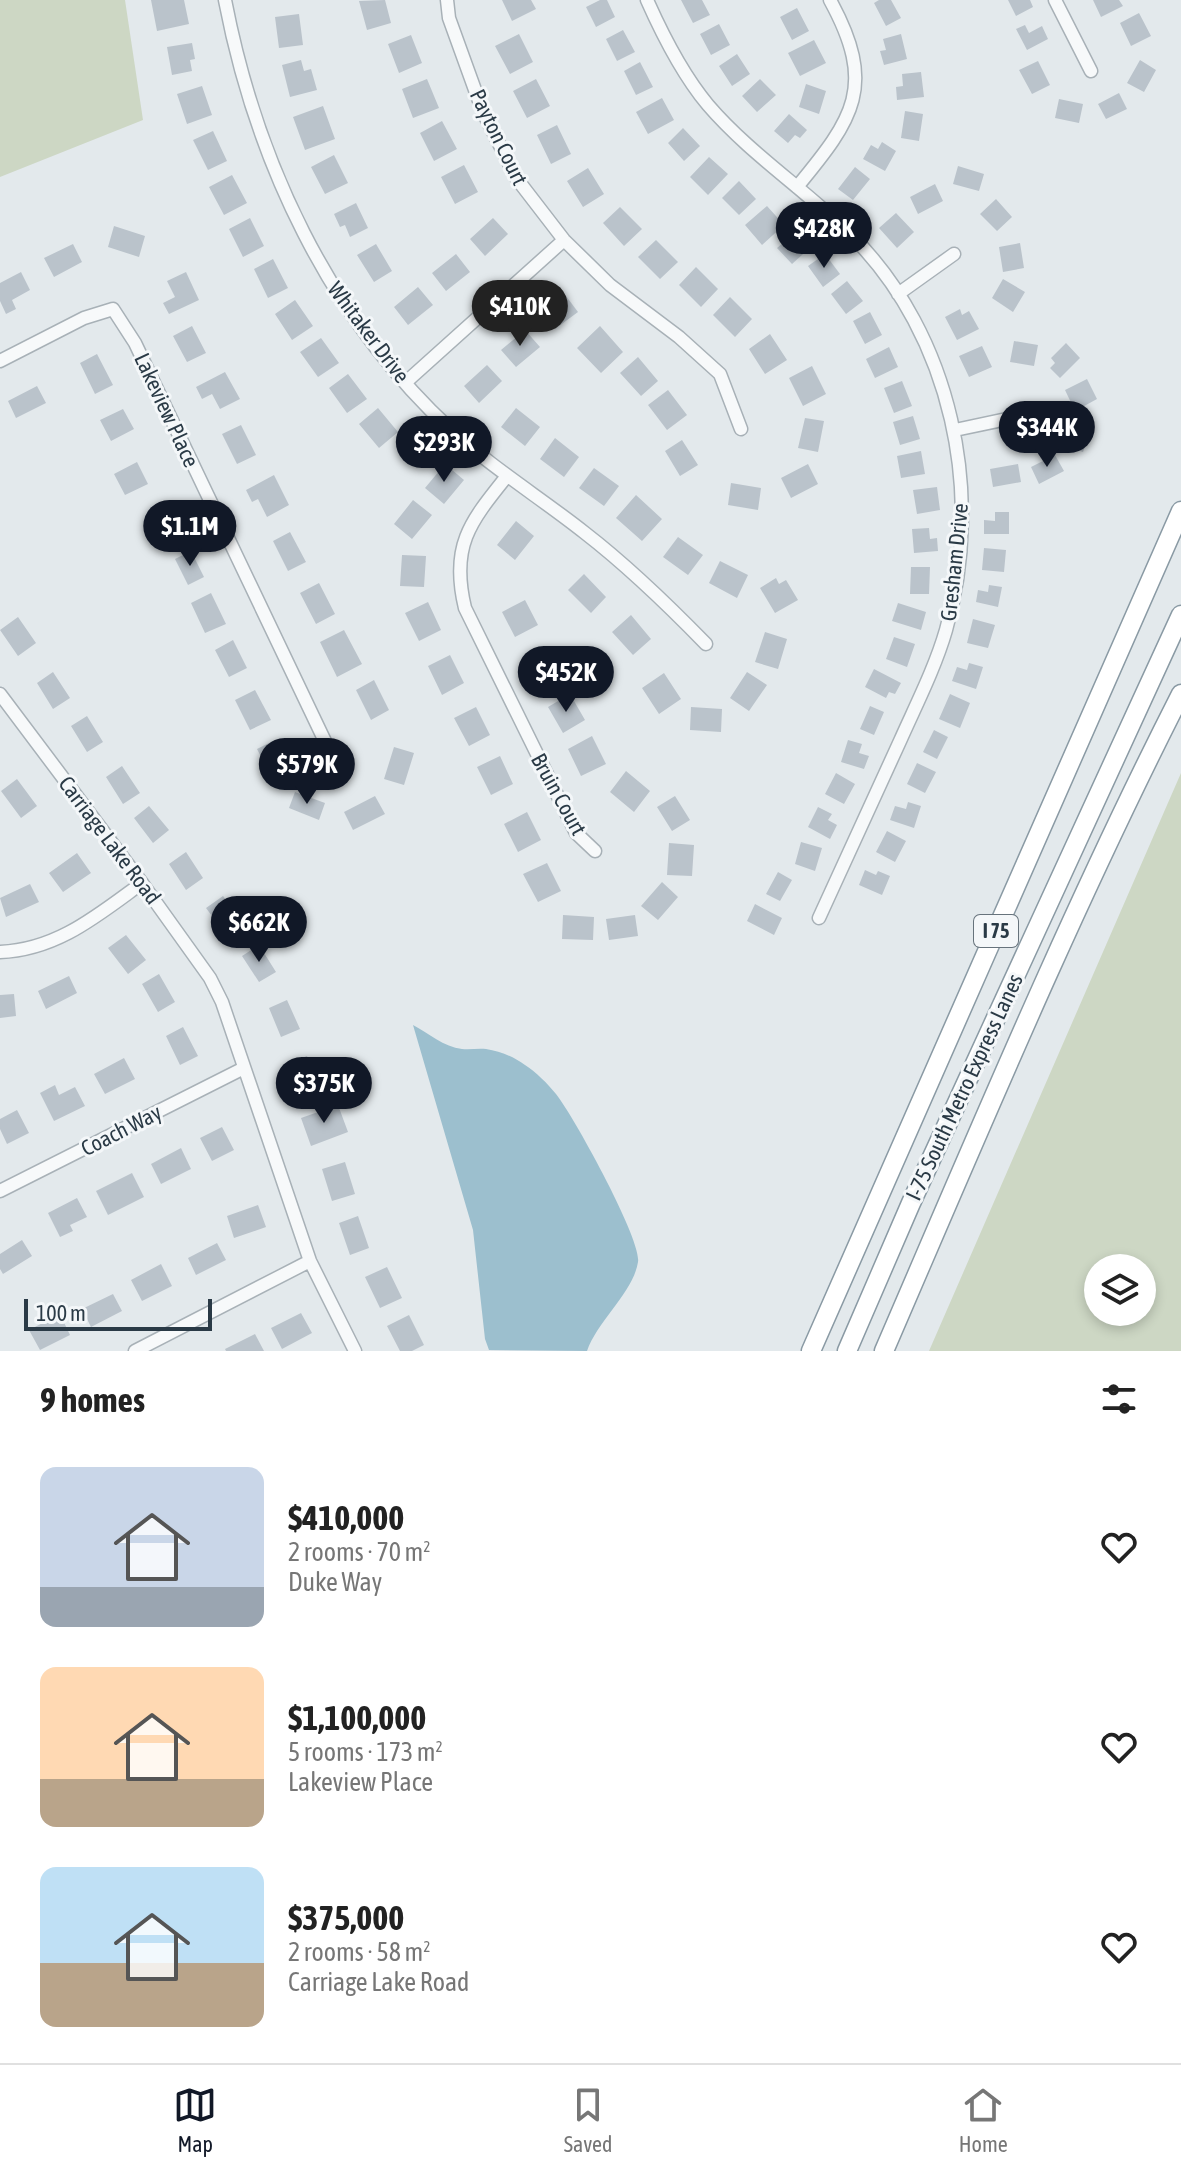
<!DOCTYPE html>
<html lang="en">
<head>
<meta charset="utf-8">
<style>
  body { margin:0; font-family:"Asap Condensed",sans-serif; background:#f6f6f6; color:#222; height:100vh; display:flex; flex-direction:column; font-size:30px; white-space:nowrap }
  * { box-sizing:border-box; margin:0 }
  p { font-size:26px; color:#767676 }
  .icon { flex:none; width:44px; height:44px; fill:none; stroke:currentColor; stroke-width:2; stroke-linecap:round; stroke-linejoin:round }
  .map { position:relative; height:1351px; overflow:hidden }
  .details { display:flex; flex-direction:column; background:#fff; flex:1 }
  .details>* { flex:none }
  .tools { position:absolute; left:1084px; top:1254px; display:grid; gap:16px }
  .tools a { display:grid; place-items:center; width:72px; height:72px; border-radius:50%; background:#fff; box-shadow:0 4px 12px #0003; font-size:40px }
  .scale { position:absolute; left:24px; bottom:20px; width:188px; box-sizing:border-box; padding-left:8px; border:4px solid #2a3a46; border-top:0; font-size:22px; line-height:28px; white-space:nowrap; color:#2a3a46; -webkit-text-stroke:6px #f4f7f9; paint-order:stroke }
  .price { position:absolute; translate:-50% -68px; padding:0 18px; border-radius:28px; background:#111827; color:#fff; font-size:26px; line-height:52px; filter:drop-shadow(0 2px 4px #0008) }
  .price::after { content:''; position:absolute; left:50%; top:48px; width:24px; height:18px; margin-left:-12px; background:inherit; clip-path:polygon(0 0,100% 0,50% 100%) }
  .price.active { background:#222; color:#fff }
  ul { padding:0; list-style:none }
  li { display:flex; align-items:center; gap:24px; height:200px; padding:0 40px }
  li span { display:grid; place-items:center; flex:none; width:224px; height:160px; border-radius:16px; color:#555 }
  li>.icon { margin-inline-start:auto }
  span .icon { width:96px; height:96px; fill:#fffc; stroke-width:1 }
  li b { font-size:34px }
  h2 { display:flex; justify-content:space-between; align-items:center; height:96px; padding:0 40px; font-size:34px }
  .dock { display:flex; justify-content:space-around; align-items:center; height:112px; border-top:2px solid #e0e0e0; background:#fff; font-size:22px; color:#767676 }
  .dock a { display:grid; justify-items:center; gap:4px }
  .dock .active { color:#111827 }
  .map>svg:first-child { display:block }
</style>
</head>
<body>
<div class="map">
<svg width="1181" height="1351" viewBox="0 0 1181 1351">
  <rect width="100%" height="100%" fill="#e3e9ec"/>
  <path fill="#cdd7c4" fill-rule="evenodd" d="M0,0H125L143,120L0,177Z
    M1181,773V1351H929ZM1142,1268V1312H1098V1268Z"/>
  <path fill="#9cbfce" d="M413,1025C428,1033 444,1047 462,1049C470,1050 478,1048 486,1049C500,1051 514,1057 525,1065C537,1073 547,1083 556,1094C573,1115 642,1240 638,1262C633,1293 598,1320 587,1351L489,1350L485,1339L473,1230Z"/>
  <path fill="#bac3cb" d="M151,0H184L189,24L157,31Z
    M385,0L391,23L367,30L359,1Z
    M502,0H531L536,9L512,21Z
    M600,0H607L615,17L596,27L586,7Z
    M681,0H702L710,15L693,23Z
    M879,0H891L901,18L886,26L874,3Z
    M1008,0H1030L1033,7L1016,16Z
    M1093,0H1119L1123,6L1101,17Z
    M797,8L809,31L792,40L780,17Z
    M1139,13L1151,36L1131,46L1120,23Z
    M299,14L303,45L279,48L275,17Z
    M719,24L730,45L711,55L700,34Z
    M1025,25L1029,33L1042,26L1048,39L1027,50L1016,29Z
    M623,30L635,52L617,61L606,39Z
    M519,34L533,62L510,74L495,46Z
    M901,34L907,59L884,65L880,51L886,50L883,39Z
    M411,35L422,63L399,73L388,44Z
    M814,40L826,63L800,76L788,53Z
    M192,43L195,59L190,60L192,71L172,75L167,47Z
    M737,54L750,74L732,86L719,66Z
    M301,60L304,71L311,69L317,90L290,97L282,65Z
    M1140,60L1156,70L1144,92L1127,83Z
    M1038,61L1050,85L1032,94L1019,70Z
    M640,62L653,87L636,95L624,71Z
    M921,72L924,97L897,100L896,87L903,86L902,74Z
    M427,79L439,108L413,118L402,89Z
    M536,79L550,106L527,118L513,91Z
    M760,79L776,95L757,112L742,96Z
    M806,84L826,91L819,114L799,107Z
    M202,86L212,115L187,124L177,94Z
    M1119,93L1127,109L1106,119L1098,104Z
    M662,98L674,120L648,134L636,112Z
    M1059,99L1083,104L1079,123L1055,118Z
    M323,106L335,139L305,150L293,117Z
    M905,111L923,114L919,141L901,138Z
    M789,114L807,130L800,138L795,135L788,143L774,131Z
    M442,121L457,149L434,161L420,133Z
    M557,125L571,154L551,164L537,135Z
    M683,128L700,146L684,161L668,143Z
    M213,131L227,161L208,170L193,140Z
    M882,142L896,151L885,171L863,159L871,145L878,149Z
    M334,155L348,183L325,194L311,167Z
    M709,157L728,174L708,195L690,177Z
    M464,165L478,192L455,204L441,177Z
    M958,166L984,174L979,191L953,184Z
    M855,167L870,179L853,200L838,189Z
    M588,168L604,194L583,207L567,181Z
    M232,175L247,203L224,215L209,187Z
    M739,181L756,199L739,215L722,198Z
    M935,184L943,201L918,214L910,197Z
    M996,199L1012,217L997,231L980,214Z
    M356,203L368,228L350,237L345,225L340,227L334,214Z
    M767,206L784,225L762,245L745,225Z
    M620,207L642,229L624,246L603,223Z
    M896,213L914,232L897,248L879,228Z
    M250,218L264,246L243,257L229,229Z
    M493,218L508,234L485,256L470,239Z
    M114,226L145,236L139,257L108,247Z
    M798,230L812,246L792,264L777,248Z
    M656,240L678,262L660,279L638,257Z
    M1020,243L1024,268L1003,272L999,247Z
    M73,244L82,262L54,277L44,258Z
    M376,244L392,271L374,282L357,255Z
    M456,254L470,272L446,291L432,273Z
    M825,254L840,274L823,287L808,266Z
    M273,259L288,288L268,298L254,269Z
    M696,267L718,289L701,307L679,285Z
    M21,272L30,290L12,300L16,309L6,314L0,301V283Z
    M186,272L199,300L169,314L163,303L175,297L167,281Z
    M1003,279L1025,292L1013,312L992,298Z
    M847,281L863,301L846,314L831,294Z
    M418,287L433,305L408,325L394,307Z
    M566,296L578,312L555,329L543,313Z
    M730,297L752,319L735,337L713,315Z
    M295,300L313,326L292,340L275,314Z
    M960,309L962,315L969,311L979,329L957,340L945,317Z
    M870,312L882,335L865,344L853,321Z
    M192,326L206,353L187,362L173,336Z
    M600,326L623,352L601,373L577,348Z
    M525,330L540,347L516,367L501,350Z
    M770,334L787,360L765,374L749,349Z
    M321,338L339,363L318,377L300,352Z
    M1014,341L1038,345L1034,366L1010,362Z
    M1066,343L1080,358L1060,378L1050,368L1055,363L1051,358Z
    M982,346L992,367L969,377L959,356Z
    M889,347L898,367L875,378L866,359Z
    M97,354L113,385L95,394L80,363Z
    M638,357L658,381L641,396L620,373Z
    M487,365L502,381L479,403L464,386Z
    M812,366L826,394L803,406L789,378Z
    M225,372L240,399L220,409L212,394L202,399L196,387Z
    M348,374L367,399L347,413L329,388Z
    M1087,379L1097,399L1075,411L1065,390Z
    M902,381L912,406L894,413L884,388Z
    M37,386L46,403L16,418L8,401Z
    M668,390L687,415L667,430L648,405Z
    M378,408L398,432L379,448L359,424Z
    M516,408L540,427L525,446L501,427Z
    M123,409L134,429L111,441L100,420Z
    M913,416L920,439L900,445L893,422Z
    M805,418L824,421L818,452L798,448Z
    M1071,423L1091,429L1083,452L1063,445Z
    M241,425L256,455L237,464L222,434Z
    M555,438L579,457L564,477L540,459Z
    M682,440L698,465L680,476L665,451Z
    M921,451L925,474L901,478L897,456Z
    M1055,455L1064,471L1039,484L1031,467Z
    M137,462L148,484L125,495L114,474Z
    M445,464L464,480L444,504L425,488Z
    M808,464L818,484L791,498L781,478Z
    M1018,464L1021,482L993,487L990,469Z
    M594,468L619,486L604,506L579,488Z
    M274,475L289,505L267,517L258,499L252,502L246,490Z
    M731,483L761,488L758,510L728,505Z
    M937,487L940,510L917,514L913,490Z
    M636,495L662,519L642,541L616,518Z
    M413,500L432,515L412,539L394,524Z
    M166,502L182,532L163,542L147,512Z
    M995,512H1009V534H984V520L995,521Z
    M516,521L534,536L515,560L497,545Z
    M929,528L930,539L937,538L938,551L914,553L912,529Z
    M290,532L306,562L288,571L273,541Z
    M678,537L703,555L688,575L663,557Z
    M984,548L1006,550L1004,572L982,570Z
    M191,551L204,577L188,585L175,559Z
    M402,555L426,556L424,587L400,586Z
    M720,561L748,575L737,598L709,583Z
    M911,567H930L929,594H910Z
    M584,574L606,597L591,613L568,590Z
    M776,578L779,584L786,580L798,600L775,613L760,588Z
    M319,583L335,614L316,624L300,593Z
    M989,585L1002,587L998,607L976,602L978,590L988,592Z
    M211,593L226,624L205,633L191,603Z
    M525,600L538,625L515,637L502,612Z
    M428,602L441,630L419,641L405,613Z
    M898,603L926,612L921,630L892,621Z
    M631,615L651,639L633,655L612,632Z
    M18,617L36,643L18,656L0,630Z
    M973,619L995,625L988,648L967,643Z
    M344,630L362,664L337,677L320,642Z
    M765,632L787,639L778,669L755,662Z
    M894,637L915,644L907,667L886,659Z
    M233,640L247,668L229,677L215,650Z
    M548,647L562,674L539,686L525,658Z
    M450,655L464,683L442,695L428,666Z
    M969,663L983,667L976,689L952,681L957,667L967,670Z
    M874,669L901,683L895,694L889,692L886,698L865,687Z
    M53,672L70,698L53,709L37,683Z
    M747,672L767,685L749,711L730,698Z
    M664,673L681,699L659,714L642,688Z
    M374,680L389,710L371,720L356,690Z
    M255,690L271,720L250,730L235,700Z
    M570,694L585,720L563,733L548,707Z
    M950,694L970,703L960,728L939,719Z
    M870,706L884,712L874,735L860,729Z
    M476,707L490,735L469,746L454,718Z
    M691,707L722,709L721,732L690,730Z
    M87,716L103,742L87,752L71,726Z
    M934,730L948,737L937,759L923,752Z
    M592,736L606,764L581,776L568,749Z
    M275,740L289,769L272,778L257,749Z
    M848,740L862,744L859,753L869,756L864,769L841,762Z
    M394,747L414,753L404,785L384,779Z
    M500,756L513,784L491,795L477,767Z
    M917,763L936,772L925,793L907,784Z
    M122,766L140,793L123,804L106,777Z
    M626,771L650,791L634,812L610,792Z
    M836,773L855,784L844,804L825,794Z
    M17,779L37,806L21,818L1,791Z
    M295,792L325,803L319,820L289,808Z
    M375,796L385,814L353,830L344,812Z
    M675,796L690,820L672,831L657,807Z
    M908,802L921,806L914,828L890,820L895,806L906,809Z
    M149,806L169,830L153,843L134,818Z
    M818,807L832,814L828,820L837,825L830,839L808,827Z
    M527,812L541,840L518,852L504,824Z
    M887,831L906,841L895,862L876,852Z
    M801,842L822,848L815,871L795,864Z
    M669,843L694,845L692,876L667,875Z
    M186,852L203,878L186,890L169,864Z
    M77,853L91,873L63,892L49,873Z
    M547,863L561,891L538,902L523,874Z
    M865,870L876,875L878,871L890,876L882,895L859,885Z
    M778,872L792,880L780,901L766,894Z
    M662,882L678,897L658,920L641,906Z
    M30,884L39,902L6,917L0,898Z
    M223,896L243,922L226,935L206,908Z
    M755,904L782,918L774,935L747,921Z
    M563,915L594,917L593,940L562,939Z
    M635,915L638,936L609,940L606,919Z
    M126,935L146,960L128,974L108,948Z
    M259,945L276,972L259,982L242,956Z
    M159,974L175,1002L158,1012L142,984Z
    M69,976L77,993L46,1009L38,991Z
    M14,994L16,1016L0,1018V995Z
    M287,1000L300,1029L281,1037L269,1008Z
    M183,1027L198,1056L180,1065L166,1036Z
    M307,1056L319,1087L296,1096L284,1065Z
    M124,1058L135,1079L105,1094L94,1074Z
    M55,1085L59,1095L75,1087L85,1106L54,1121L40,1093Z
    M338,1105L348,1132L311,1146L301,1118Z
    M17,1110L29,1133L7,1144L0,1129V1119Z
    M222,1127L234,1150L212,1161L200,1138Z
    M181,1148L191,1169L161,1184L151,1164Z
    M345,1162L355,1194L332,1201L322,1169Z
    M132,1173L144,1197L108,1215L96,1191Z
    M77,1198L87,1217L70,1225L73,1231L60,1237L48,1213Z
    M258,1205L266,1227L234,1238L227,1216Z
    M358,1216L369,1248L350,1255L339,1223Z
    M22,1240L32,1256L3,1274L0,1269V1254Z
    M217,1243L226,1260L196,1275L188,1258Z
    M161,1264L172,1286L142,1301L131,1280Z
    M387,1267L402,1298L380,1308L365,1277Z
    M113,1294L122,1311L91,1327L82,1309Z
    M301,1313L312,1333L282,1349L271,1328Z
    M60,1314L70,1335L40,1350L29,1330Z
    M409,1315L424,1345L412,1351H400L387,1326Z
    M255,1334L264,1351H226L225,1349Z"/>
  <g fill="none" stroke-linecap="round" stroke-linejoin="round">
    <defs>
      <path id="minor" d="M225,0C256,161 329,317 450,429C492,468 541,498 585,533C629,567 668,605 706,644
        M447,0L449,18L483,112L517,179L564,240L610,285L679,337L720,374L741,429
        M647,0C663,36 682,74 708,105C750,154 806,190 851,235C952,335 985,495 946,630C935,668 916,705 900,741C873,800 846,859 819,918
        M1055,0L1091,71
        M797,187C854,118 877,86 830,0
        M898,294L954,254
        M0,361L84,318L113,309L135,343L332,756
        M406,382L564,240
        M955,430L1031,414
        M507,476C470,522 450,546 465,608L576,833L595,851
        M0,694L142,883L210,978L222,1002L310,1261L355,1351
        M0,952C57,950 98,915 142,883
        M0,1191L242,1069
        M135,1351L310,1261"/>
      <path id="highway" d="M811,1351L1181,511
        M847,1351L911,1203L1181,615
        M884,1351C979,1131 1072,908 1181,694"/>
    </defs>
    <use href="#minor" stroke="#a8b1b7" stroke-width="15"/>
    <use href="#highway" stroke="#8a9aa4" stroke-width="21"/>
    <use href="#minor" stroke="#f7f9fa" stroke-width="12"/>
    <use href="#highway" stroke="#fff" stroke-width="18"/>
  </g>
  <g text-anchor="middle" stroke-width="6" stroke-linejoin="round" paint-order="stroke">
    <rect fill="#f4f7f9" stroke="#67737c" stroke-width="2" x="974" y="915" width="44" height="32" rx="6"/>
    <g font-size="20" font-weight="bold" fill="#2a3a46">
      <text x="996" y="938">I 75</text>
    </g>
    <g font-size="22" fill="#2a3a46" stroke="#f4f7f9">
      <text transform="translate(499 137) rotate(64)" y="8">Payton Court</text>
      <text transform="translate(369 332) rotate(53)" y="8">Whitaker Drive</text>
      <text transform="translate(167 410) rotate(65)" y="8">Lakeview Place</text>
      <text transform="translate(954 562) rotate(-84)" y="8">Gresham Drive</text>
      <text transform="translate(559 794) rotate(61)" y="8">Bruin Court</text>
      <text transform="translate(110 840) rotate(53)" y="8">Carriage Lake Road</text>
      <text transform="translate(964 1087) rotate(-65)" y="8">I-75 South Metro Express Lanes</text>
      <text transform="translate(121 1130) rotate(-27)" y="8">Coach Way</text>
    </g>
  </g>
</svg>
<div class="tools">
<a><svg class="icon" aria-label="layers" viewBox="0 0 24 24"><path d="M12 4l9 5-9 5-9-5zM3 14l9 5 9-5"/></svg></a>
</div>
<div class="scale">100 m</div>
<b class="price" style="left:824px;top:270px">$428K</b>
<b class="price active" style="left:520px;top:348px">$410K</b>
<b class="price" style="left:1047px;top:469px">$344K</b>
<b class="price" style="left:444px;top:484px">$293K</b>
<b class="price" style="left:190px;top:568px">$1.1M</b>
<b class="price" style="left:566px;top:714px">$452K</b>
<b class="price" style="left:307px;top:806px">$579K</b>
<b class="price" style="left:259px;top:964px">$662K</b>
<b class="price" style="left:324px;top:1125px">$375K</b>
</div>
<section class="details">
<h2>9 homes<svg class="icon" aria-label="filters" viewBox="0 0 24 24"><path d="M4 7h16M4 17h16"/><circle cx="9" cy="7" r="2"/><circle cx="15" cy="17" r="2"/></svg></h2>
<ul>
<li><span style="background:linear-gradient(#c9d6e8 75%,#9aa5b1 0)"><svg class="icon" aria-label="home" viewBox="0 0 24 24"><path d="M3 11l9-7 9 7M6 9v11h12V9"/></svg></span><div><b>$410,000</b><p>2 rooms · 70 m²</p><p>Duke Way</p></div><svg class="icon" aria-label="heart" viewBox="0 0 24 24"><path d="M12 20l-8-8c-3-5 5-10 8-4 3-6 11-1 8 4z"/></svg></li>
<li><span style="background:linear-gradient(#ffd9b3 70%,#b9a48a 0)"><svg class="icon" aria-label="home" viewBox="0 0 24 24"><path d="M3 11l9-7 9 7M6 9v11h12V9"/></svg></span><div><b>$1,100,000</b><p>5 rooms · 173 m²</p><p>Lakeview Place</p></div><svg class="icon" aria-label="heart" viewBox="0 0 24 24"><path d="M12 20l-8-8c-3-5 5-10 8-4 3-6 11-1 8 4z"/></svg></li>
<li><span style="background:linear-gradient(#bfe0f5 60%,#b9a48a 0)"><svg class="icon" aria-label="home" viewBox="0 0 24 24"><path d="M3 11l9-7 9 7M6 9v11h12V9"/></svg></span><div><b>$375,000</b><p>2 rooms · 58 m²</p><p>Carriage Lake Road</p></div><svg class="icon" aria-label="heart" viewBox="0 0 24 24"><path d="M12 20l-8-8c-3-5 5-10 8-4 3-6 11-1 8 4z"/></svg></li>
</ul>
</section>
<nav class="dock">
<a class="active"><svg class="icon" aria-label="map" viewBox="0 0 24 24"><path d="M3 6l6-2 6 2 6-2v14l-6 2-6-2-6 2zM9 4v14M15 6v14"/></svg>Map</a>
<a><svg class="icon" aria-label="saved" viewBox="0 0 24 24"><path d="M7 4h10v16l-5-4-5 4z"/></svg>Saved</a>
<a><svg class="icon" aria-label="home" viewBox="0 0 24 24"><path d="M3 11l9-7 9 7M6 9v11h12V9"/></svg>Home</a>
</nav>
</body>
</html>
